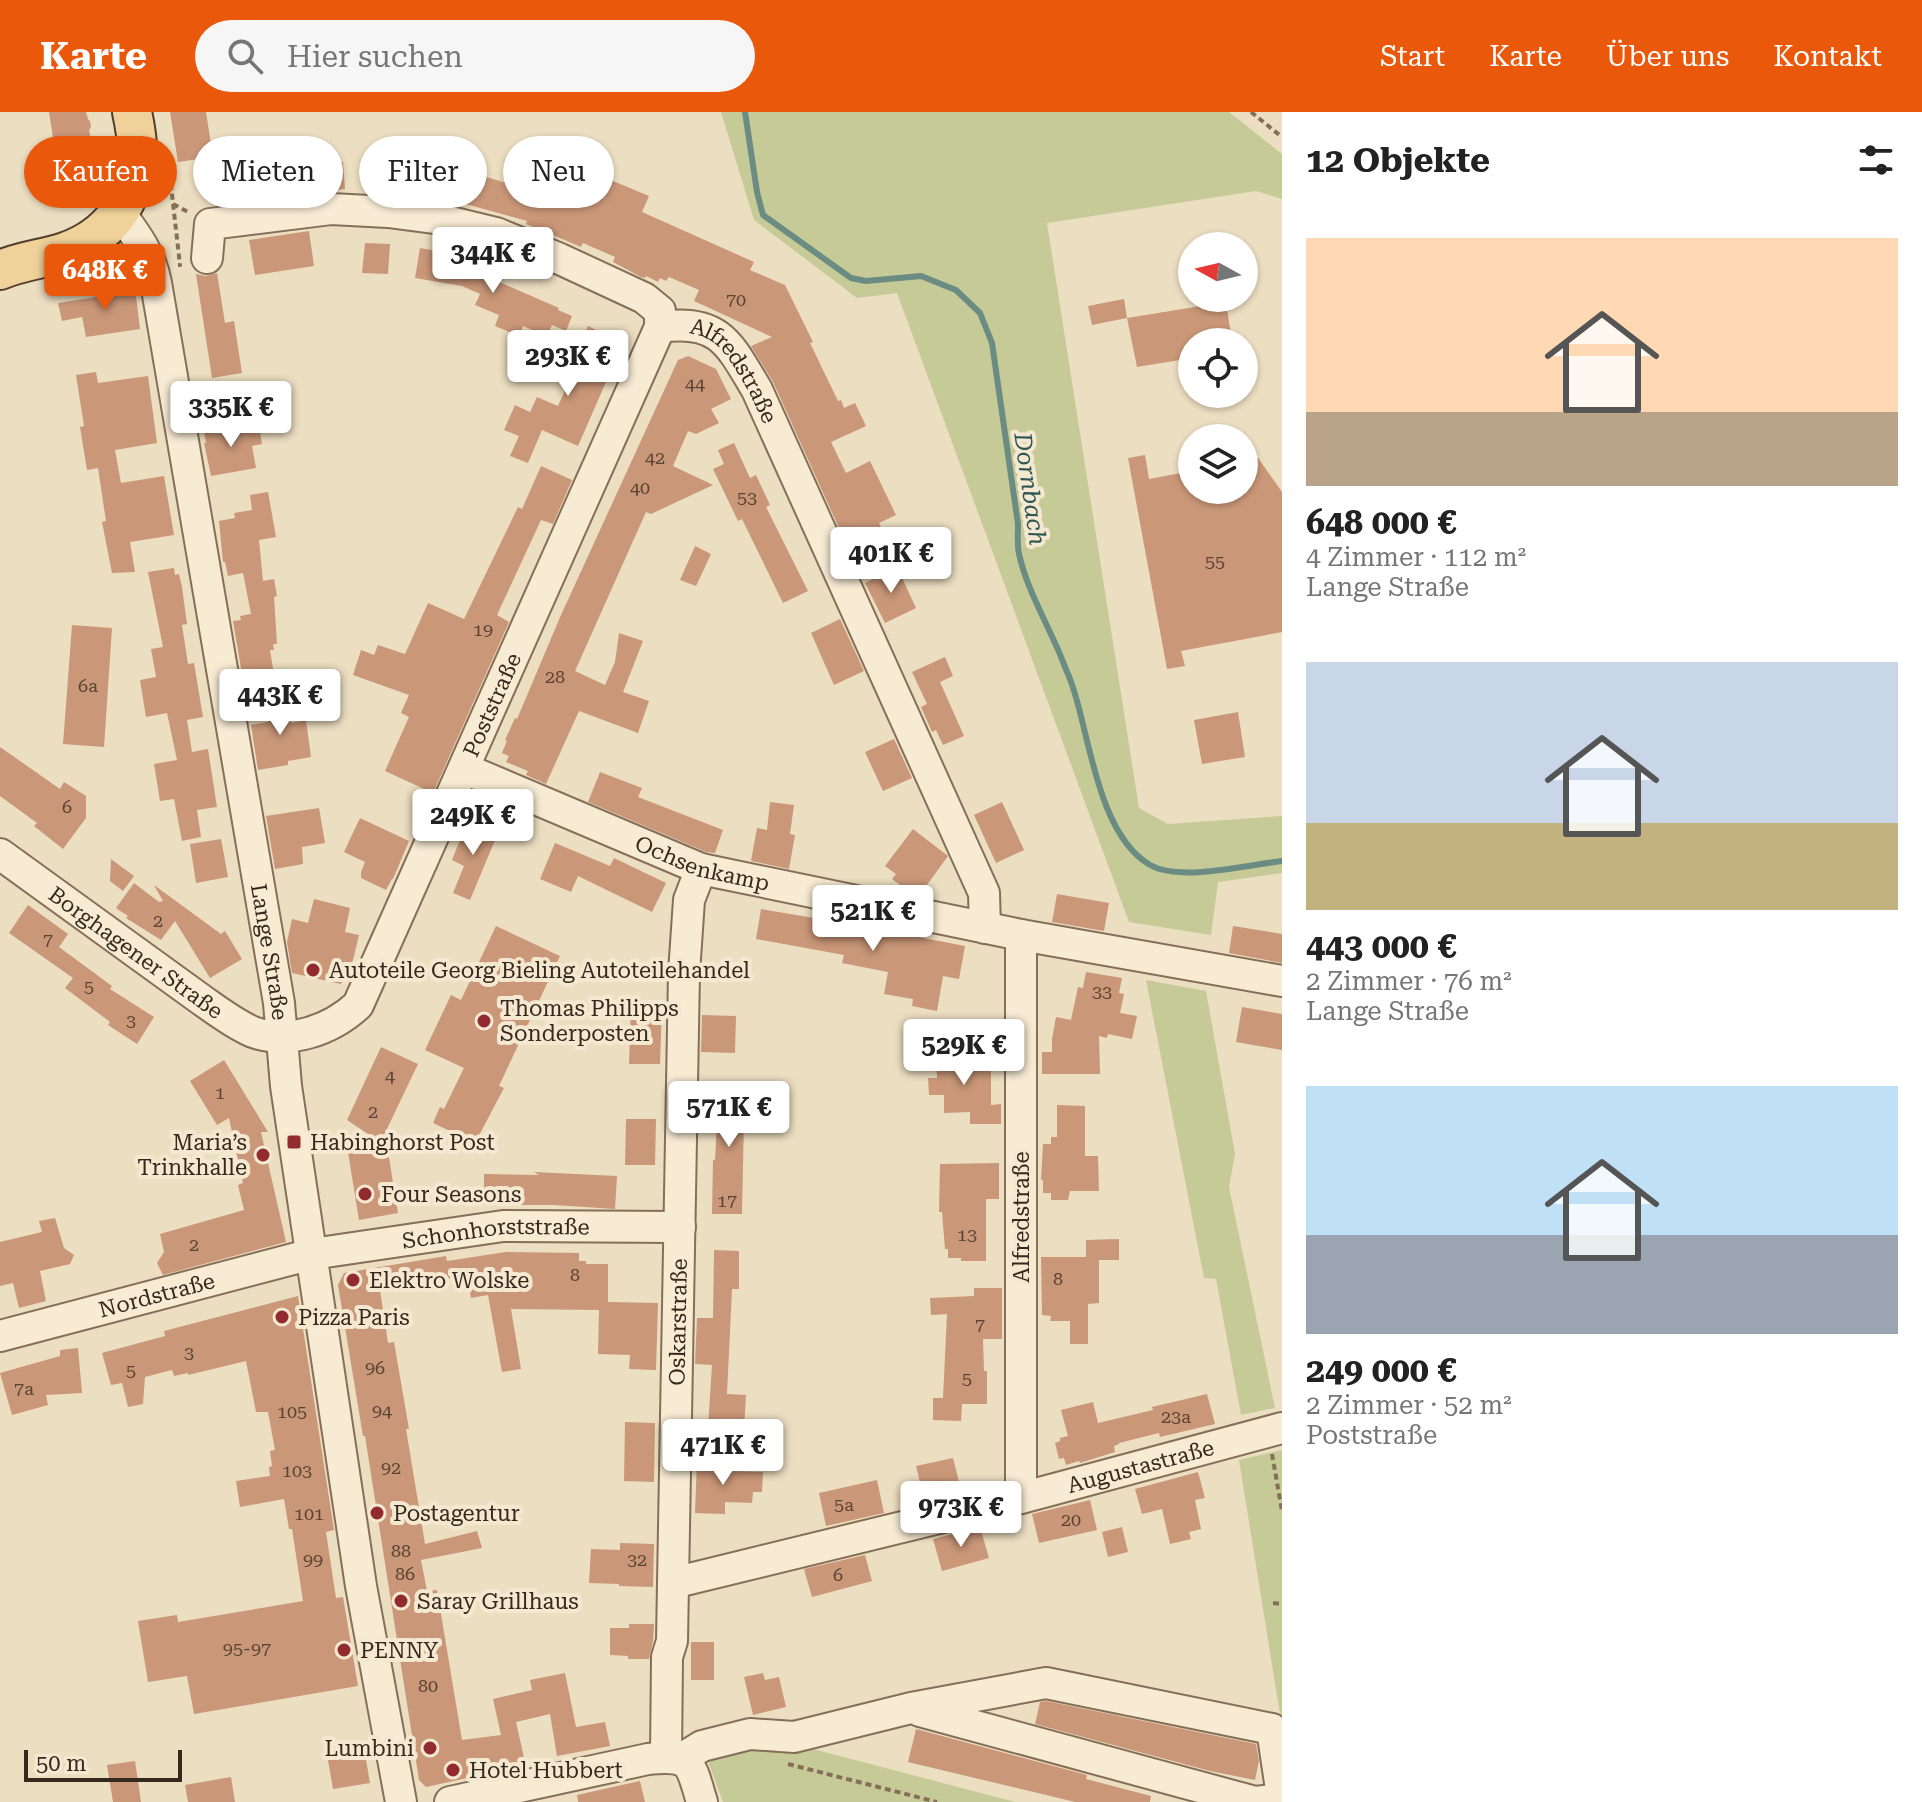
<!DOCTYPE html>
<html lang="de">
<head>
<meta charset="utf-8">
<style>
  body { margin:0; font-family:"Roboto Serif",serif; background:#f6f6f6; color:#222; height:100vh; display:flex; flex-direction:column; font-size:30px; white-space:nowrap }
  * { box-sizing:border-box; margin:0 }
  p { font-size:26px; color:#767676 }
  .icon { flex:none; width:44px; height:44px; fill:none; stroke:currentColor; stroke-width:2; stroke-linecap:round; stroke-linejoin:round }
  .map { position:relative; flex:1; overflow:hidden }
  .drawer { display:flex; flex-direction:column; background:#fff; width:640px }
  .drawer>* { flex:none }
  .guide { position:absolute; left:24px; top:24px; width:760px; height:72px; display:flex; gap:16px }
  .needle { width:52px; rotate:278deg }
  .controls { position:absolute; left:1178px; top:120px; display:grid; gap:16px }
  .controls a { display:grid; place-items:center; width:80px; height:80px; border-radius:50%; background:#fff; box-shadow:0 2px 6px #0004; font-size:40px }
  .scale { position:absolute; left:24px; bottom:20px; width:158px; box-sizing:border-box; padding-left:8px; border:4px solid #35281d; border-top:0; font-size:22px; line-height:28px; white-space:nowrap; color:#35281d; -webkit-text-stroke:6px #f4e8d0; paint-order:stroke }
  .price { position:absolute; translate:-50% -68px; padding:0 18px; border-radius:8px; background:#fff; color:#222; font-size:26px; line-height:52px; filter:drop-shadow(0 2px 4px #0008) }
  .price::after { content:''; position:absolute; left:50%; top:48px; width:24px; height:18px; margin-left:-12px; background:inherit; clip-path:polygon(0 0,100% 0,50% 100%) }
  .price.active { background:#ea580c; color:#fff }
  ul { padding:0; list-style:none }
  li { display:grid; align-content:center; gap:16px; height:424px; padding:0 24px }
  li span { display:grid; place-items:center; height:248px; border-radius:0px; color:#555 }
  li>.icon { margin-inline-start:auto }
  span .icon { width:144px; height:144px; fill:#fffc; stroke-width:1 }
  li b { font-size:34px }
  h2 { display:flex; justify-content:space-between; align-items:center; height:96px; padding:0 24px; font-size:34px }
  .chip { padding:0 28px; border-radius:36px; background:#fff; box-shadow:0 2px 6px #0004; font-size:28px; line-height:72px }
  .chip.active { background:#ea580c; color:#fff }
  header { display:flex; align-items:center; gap:48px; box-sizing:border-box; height:112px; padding:0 40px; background:#ea580c; color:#fff }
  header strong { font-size:38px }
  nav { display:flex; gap:44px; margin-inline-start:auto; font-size:28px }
  .search { width:560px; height:72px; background:#f6f6f6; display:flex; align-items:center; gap:20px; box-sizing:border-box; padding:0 28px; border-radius:44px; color:#767676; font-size:30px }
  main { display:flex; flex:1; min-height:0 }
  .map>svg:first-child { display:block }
</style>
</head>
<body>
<header>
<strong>Karte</strong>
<div class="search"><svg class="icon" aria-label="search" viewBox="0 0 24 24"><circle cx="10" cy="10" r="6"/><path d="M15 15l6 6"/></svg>Hier suchen</div>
<nav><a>Start</a><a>Karte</a><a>Über uns</a><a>Kontakt</a></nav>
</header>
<main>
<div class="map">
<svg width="1282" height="1690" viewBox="0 0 1282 1690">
  <rect width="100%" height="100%" fill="#ecdec1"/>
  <path fill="#c6ca96" d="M721,0H1229L1282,42V87L1256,79L1047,111L1139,696L1168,712L1282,704V761L1218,770L1211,823L1129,810L897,181L857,186L754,108Z
    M1146,868L1206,879L1235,1042L1229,1075L1275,1296L1241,1303L1216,1167L1204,1166Z
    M1282,1338V1608L1279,1596L1239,1348Z
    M798,1633L1015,1690H723L705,1641Z"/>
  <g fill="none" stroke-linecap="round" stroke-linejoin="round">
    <path stroke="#6b8c83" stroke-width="6" d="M745,0L757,80L763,103L851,166L866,169L921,164L956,178L980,201L992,231L1018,412C1018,422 1017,432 1019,442C1028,482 1051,517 1065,555C1070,566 1074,578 1077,589C1091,638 1102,725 1150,753C1180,770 1248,753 1282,749"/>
  </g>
  <path fill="#ca9778" d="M49,0H86L88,7L90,9L91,15L89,18L97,53V63L90,65L91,71L61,76Z
    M170,0H206L213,45L178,50Z
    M296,28L298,53L343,50L345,77L280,83L279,63H270L267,31Z
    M375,49L453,59L454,55L539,81L543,71L572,83L577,70L600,79L606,66L649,84L642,100L754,150L750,158L785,173L813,230L810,231L838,289L841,288L844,296L855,291L866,314L831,330L846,361L870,349L896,403L879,411L882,418L875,423L848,436L773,270L751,234L772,225L694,189L699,178L669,165L666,169L660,166L658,170L646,164L645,166L641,165L613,150L615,145L583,131L581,135L553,123L526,112L527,109L426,81L425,87L371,81Z
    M309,119L314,154L255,163L249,128Z
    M365,131L390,132L388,162L362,161Z
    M420,136L452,142L451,149L559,196L558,198L572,204L566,219L552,213L547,224L523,214L519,224L495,214L499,203L475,193L480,182L462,174L415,166Z
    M217,161L225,211L234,209L242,261L212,266L196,162L206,164Z
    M133,172L136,184L140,217L86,225L82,205L62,209L58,191L103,184L102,177Z
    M1124,187L1127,206L1092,213L1088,194Z
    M1226,190L1232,230H1192V246L1137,255L1127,206Z
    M588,214L623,231L578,334L542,318L528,351L510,344L519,324L504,318L515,293L530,300L537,285L558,294L571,265L566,263Z
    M688,244L716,257L731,287L711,297L719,311L696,322L688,319L673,354L713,373L651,402L646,400L575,559L605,573L615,550L619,521L643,529L623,580L649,589L638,621L579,599L546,672L526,663L528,659L506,650L509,644L502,641L507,629L505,628L515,606L517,607L561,503L678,248Z
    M96,260L98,271L148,264L157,331L115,338L121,371L164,364L174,423L130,430L135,460L112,461L102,410L106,409L98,356L87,358L80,315L84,314L76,263Z
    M259,313L262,332L252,334L256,356L211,364L204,331H206L204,319L234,314L235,318Z
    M734,331L750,366L756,363L770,393L766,395L808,479L783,491L742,407L738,409L713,357L724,352L718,338Z
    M1145,343L1149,367L1192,359V378H1244V349L1258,346L1282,380V520L1181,539L1185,554L1167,557L1128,346Z
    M541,354L572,368L553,412L541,408L497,503L509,510L433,681L385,659L409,605L401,601L409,583L353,563L361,538L374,543L378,533L405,542L428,491L464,507L518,395L522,397Z
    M268,380L276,425L259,428L263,469L274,467L277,484L274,485L277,532H273L274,538H270L274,563L243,568L233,509L241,508L240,504L251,502L243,461L228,464L225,450H223L219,409L235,406L234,401L252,398L250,383Z
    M695,434L711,442L696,474L680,468Z
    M897,455L916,496L885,511L865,471Z
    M174,456L175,463L179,462L182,475L187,512L182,513L188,552L194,551L203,605L187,608L192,640L208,637L217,695L197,698L201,725L182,729L174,687L160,689L154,652L177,648L167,601L146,605L140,568L156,565L151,537L163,535L148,460Z
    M840,507L864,559L834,573L811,521Z
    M72,513L112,516L104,635L63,632Z
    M945,545L953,564L940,570L964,624L943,633L936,618L932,620L921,595L927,592L912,560Z
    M287,583L291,611L306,608L311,645L288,649V653L258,658L251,613L268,610L265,587Z
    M1238,600L1245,645L1202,652L1194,608Z
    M894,627L912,666L883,679L865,640Z
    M0,635L60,677L64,670L86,684V706L63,737L34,714L37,711L0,684Z
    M600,660L642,676L638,685L723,718L715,741L706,740L588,690Z
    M770,690L794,693L790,722L795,723L789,757L751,749L757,716L767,718Z
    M1002,690L1024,738L996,751L974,703Z
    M319,696L325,731L302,735L303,752L275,757L266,704Z
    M360,706L409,729L393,767H392L386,778L361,766V760L365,750L344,740Z
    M471,708L498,721L470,788L453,781L464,754L452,748L464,718L466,719Z
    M913,717L948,744L919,784L912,782L892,767L896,762L885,754Z
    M221,727L228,765L196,771L190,732Z
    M555,731L610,754L614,746L666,771L652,800L578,764L571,780L540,767Z
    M111,747L134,764L123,779L110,769Z
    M134,771L159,790L163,789L154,773L221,822L225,819L242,847L210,866L175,809L161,828L126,806L128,804L116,796Z
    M1057,782L1109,791L1104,819L1052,810Z
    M314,787L350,796L345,820L359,823L353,848L341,872L292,861L287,830L292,807L308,811Z
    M28,793L68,822L59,835L112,874L110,877L154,905L137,932L108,913L110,910L65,876L73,866L9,821Z
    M761,797L850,812L965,834L959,867L943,864L937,899L912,894L913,887L884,882L888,860L842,851L844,843L756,827Z
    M496,814L560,844L499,974L504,976L475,1031L433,1011L440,995L444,997L464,956L425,938L451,883L461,888Z
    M1233,814L1282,822V851L1229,841Z
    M1086,860L1122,866L1119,881L1124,882L1120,901L1137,904L1132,927L1108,922L1107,926L1099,924L1100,962H1042V940H1052V927L1056,905L1071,908L1078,875L1083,876Z
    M631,892L662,893L660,952H629Z
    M1242,895L1282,902V938L1236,930Z
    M702,903L736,904L735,941L701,940Z
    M936,929H955V955L991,954V993L1001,992V1012H970V1000L944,1001V983H929L928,966H937Z
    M381,935L418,952L385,1021L398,1101L359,1108L346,1028L371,1024L347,1008Z
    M224,948L268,1020H261L286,1130L163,1163L157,1151L164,1140L160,1122L244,1098L238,1073L243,1071L229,1006L217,1013L190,969Z
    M714,975L743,976V979H751L750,1007H744L742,1102H712L713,1048H715L717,1010H713Z
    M1057,993L1085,994V1044H1098L1099,1079H1070L1068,1088H1051V1081H1043V1068H1041L1043,1032H1051V1025H1057Z
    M626,1007H656L655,1053H625Z
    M999,1051V1087H986V1149H961V1146H948V1137H945L942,1100H939L940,1052Z
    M534,1060L617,1064L615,1097L554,1093H484V1062L539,1063Z
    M55,1106L64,1136L74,1143L70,1152L40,1159L46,1189L19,1196L13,1171L0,1174V1130L42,1120L39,1109Z
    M1119,1127V1148H1099V1191L1088,1192V1232H1070V1209H1050L1051,1204L1042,1203L1041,1145H1086V1128Z
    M714,1138L739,1139V1177H732L727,1282L746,1283L744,1318L708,1316L712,1253L695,1252L697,1206H713Z
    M506,1140L579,1141V1149H586V1152H608V1190L658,1191L656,1258L629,1257L630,1243L598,1242L599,1198L511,1197L521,1257L502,1260L488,1183L471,1186L467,1163L380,1178L388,1231L394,1230L409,1317H406L425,1432L477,1419L482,1436L421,1448L427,1479L437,1478L462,1628L501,1623L493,1587L532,1578L530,1568L565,1561L576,1615L605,1610L610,1634L557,1644L550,1602L516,1610L525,1650L480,1660L481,1663L426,1675L419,1668L365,1324H363L338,1173L344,1161L446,1144L447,1149Z
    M974,1176H1002V1227H983L984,1259H987V1292H962L961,1309L933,1308V1286H943L947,1202L931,1203L930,1186L974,1184Z
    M298,1184L334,1418L326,1420L336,1486L343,1485L358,1574L194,1602L187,1564L148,1570L138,1509L177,1503L178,1510L303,1489L292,1417H289L284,1387L240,1395L236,1369L270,1364L269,1355L272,1354L270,1339L275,1338L268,1300H256L246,1249L188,1263V1261L174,1264L172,1258L145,1265L143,1292L128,1295L122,1271L111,1273L102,1241L165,1224L164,1219Z
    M78,1236L82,1281L46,1283L48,1293L12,1303L0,1261L60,1244V1238Z
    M1207,1282L1215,1312L1160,1325L1159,1321L1119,1331V1332L1114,1334L1115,1340L1080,1351L1079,1349L1066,1353L1064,1346L1059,1347L1055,1331L1060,1329V1326L1068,1324L1061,1298L1093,1290L1098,1311L1153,1298L1152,1295Z
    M625,1310L655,1311L654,1370L624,1369Z
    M953,1346L962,1382L925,1391L916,1354Z
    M697,1348H726V1359L763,1360L762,1380H753L752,1391L725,1390V1402L695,1401Z
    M1198,1360L1205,1386L1195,1388L1201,1417L1189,1420L1191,1427L1170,1432L1162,1397L1142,1402L1135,1377Z
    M877,1368L884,1401L826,1414L819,1381Z
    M1090,1388L1097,1418L1039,1431L1032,1402Z
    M980,1415L989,1446L942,1459L933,1427Z
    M1122,1415L1128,1440L1108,1445L1102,1420Z
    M620,1431L654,1432L653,1475L619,1474V1472L589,1471L591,1437L620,1438Z
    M865,1443L872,1469L812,1485L804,1457Z
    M629,1512H654L653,1529L649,1547H628V1544L610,1543V1516H629Z
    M691,1530H714V1568H691Z
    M763,1561L765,1568L779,1565L786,1595L753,1603L744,1565Z
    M1046,1589L1256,1632L1259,1649L1255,1668L1210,1659L1035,1612L1040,1590Z
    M916,1617L1087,1663L1086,1667L1151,1684L1150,1690H1075L908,1650Z
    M363,1630L370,1671L333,1677L326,1637Z
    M135,1649L141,1690H113L107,1653Z
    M231,1665L235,1690H188L185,1673Z
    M640,1669L645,1690H578L577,1683Z"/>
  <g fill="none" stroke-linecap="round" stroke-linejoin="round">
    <defs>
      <g id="minor">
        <path id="s1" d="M120,101C137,124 151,143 156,171L279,891L286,974L361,1474L401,1690"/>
        <path id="s2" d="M207,146L210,112L331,97L388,100L434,106L496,121L560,147L644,186L660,199V215C720,206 730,233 757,278L984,781L985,816"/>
        <path id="s3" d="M465,657L701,757L1021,823L1282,869"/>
        <path id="s4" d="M0,742L199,886C216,898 234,912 253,920C289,933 331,918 358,893L660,215"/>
        <path id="s5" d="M0,1224L312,1142L503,1114L680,1115"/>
        <path d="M1021,1386V823"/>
        <path id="s6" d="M673,1471L1021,1386L1282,1316"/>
        <path d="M920,1599L1255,1690L1282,1687"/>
        <path id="s7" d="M666,1645L667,1545L672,1529L673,1471L684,861L689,788L701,757"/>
        <path d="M681,1647L702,1634L750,1622L794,1625L911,1596L1046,1571L1272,1617L1282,1684"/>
        <path d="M450,1690L648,1647C693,1643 690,1651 702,1690"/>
      </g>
      <path id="major" d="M0,158C21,149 44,147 65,140C110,124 134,90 137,43C138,29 135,14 132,0"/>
    </defs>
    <use href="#minor" stroke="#856f59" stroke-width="34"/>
    <use href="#major" stroke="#533e2e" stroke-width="42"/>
    <path stroke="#856f59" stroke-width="4" stroke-dasharray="6 4" stroke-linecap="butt" d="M1251,0L1282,25
      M165,56H169L180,153H178
      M173,92L188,100
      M96,159L112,156L126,161
      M1272,1342L1282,1399
      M1273,1491L1282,1492
      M788,1652L937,1690"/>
    <use href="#minor" stroke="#f8ebd4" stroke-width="30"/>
    <use href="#major" stroke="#efd199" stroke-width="38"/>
  </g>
  <g fill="#922b30" stroke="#f4e8d0" stroke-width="3">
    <circle cx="313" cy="858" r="8"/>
    <circle cx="484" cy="909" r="8"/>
    <rect x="286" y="1022" width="16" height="16" rx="4"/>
    <circle cx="263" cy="1043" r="8"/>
    <circle cx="365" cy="1082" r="8"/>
    <circle cx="353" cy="1168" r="8"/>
    <circle cx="282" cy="1205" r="8"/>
    <circle cx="377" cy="1401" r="8"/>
    <circle cx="401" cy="1489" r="8"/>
    <circle cx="344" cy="1538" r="8"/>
    <circle cx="430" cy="1636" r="8"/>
    <circle cx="453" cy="1658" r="8"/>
  </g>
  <g text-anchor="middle" stroke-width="8" stroke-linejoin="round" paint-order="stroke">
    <g font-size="18" fill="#5a4434">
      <text x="736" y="194">70</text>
      <text x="695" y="278">44</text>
      <text x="655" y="352">42</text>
      <text x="640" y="382">40</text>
      <text x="747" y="392">53</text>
      <text x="1215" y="456">55</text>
      <text x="483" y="524">19</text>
      <text x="555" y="571">28</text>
      <text x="88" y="580">6a</text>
      <text x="67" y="701">6</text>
      <text x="158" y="815">2</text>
      <text x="48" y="834">7</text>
      <text x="89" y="881">5</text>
      <text x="1102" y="886">33</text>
      <text x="131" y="915">3</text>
      <text x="390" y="970">4</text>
      <text x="220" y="987">1</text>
      <text x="373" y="1006">2</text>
      <text x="727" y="1095">17</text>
      <text x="967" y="1129">13</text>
      <text x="194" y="1139">2</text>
      <text x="575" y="1169">8</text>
      <text x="1058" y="1173">8</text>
      <text x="980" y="1219">7</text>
      <text x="189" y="1247">3</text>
      <text x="375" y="1262">96</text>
      <text x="131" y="1265">5</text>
      <text x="967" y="1273">5</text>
      <text x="24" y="1283">7a</text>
      <text x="382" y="1305">94</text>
      <text x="292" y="1306">105</text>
      <text x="1176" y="1311">23a</text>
      <text x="391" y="1362">92</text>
      <text x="297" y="1365">103</text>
      <text x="844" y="1399">5a</text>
      <text x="309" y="1408">101</text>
      <text x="1071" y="1414">20</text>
      <text x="401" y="1445">88</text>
      <text x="313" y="1454">99</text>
      <text x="637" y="1454">32</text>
      <text x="405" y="1468">86</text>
      <text x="838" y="1469">6</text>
      <text x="247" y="1543">95-97</text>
      <text x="428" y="1580">80</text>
    </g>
    <g font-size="22" fill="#35281d" stroke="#f4e8d0">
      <text dy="8" stroke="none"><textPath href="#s2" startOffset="618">Alfredstraße</textPath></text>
      <text dy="8" stroke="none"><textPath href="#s4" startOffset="752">Poststraße</textPath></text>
      <text dy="8" stroke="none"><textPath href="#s3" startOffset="256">Ochsenkamp</textPath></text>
      <text dy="8" stroke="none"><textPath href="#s1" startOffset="758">Lange Straße</textPath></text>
      <text dy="8" stroke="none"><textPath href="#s4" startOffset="168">Borghagener Straße</textPath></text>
      <text transform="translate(1021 1105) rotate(-90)" y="8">Alfredstraße</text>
      <text dy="8" stroke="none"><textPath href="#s5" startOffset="508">Schonhorststraße</textPath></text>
      <text dy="8" stroke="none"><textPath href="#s5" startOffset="162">Nordstraße</textPath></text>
      <text dy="8" stroke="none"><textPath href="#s7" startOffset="436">Oskarstraße</textPath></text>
      <text dy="8" stroke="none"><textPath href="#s6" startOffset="482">Augustastraße</textPath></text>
    </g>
    <g font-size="22" fill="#35281d" stroke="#f4e8d0" text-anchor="start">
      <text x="329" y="866">Autoteile Georg Bieling Autoteilehandel</text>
      <text x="500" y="904">Thomas Philipps<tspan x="500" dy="25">Sonderposten</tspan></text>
      <text x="247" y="1038" text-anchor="end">Maria’s<tspan x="247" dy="25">Trinkhalle</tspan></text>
      <text x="310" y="1038">Habinghorst Post</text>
      <text x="381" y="1090">Four Seasons</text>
      <text x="369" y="1176">Elektro Wolske</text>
      <text x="298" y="1213">Pizza Paris</text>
      <text x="393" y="1409">Postagentur</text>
      <text x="417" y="1497">Saray Grillhaus</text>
      <text x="360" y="1546">PENNY</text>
      <text x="414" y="1644" text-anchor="end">Lumbini</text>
      <text x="469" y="1666">Hotel Hubbert</text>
    </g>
    <g font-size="24" font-style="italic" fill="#2d5551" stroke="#f4e8d0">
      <text transform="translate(1030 377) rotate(82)" y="8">Dornbach</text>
    </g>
  </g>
</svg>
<div class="controls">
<a><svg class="needle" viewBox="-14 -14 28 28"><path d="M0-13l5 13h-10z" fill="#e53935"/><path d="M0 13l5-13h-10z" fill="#767676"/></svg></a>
<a><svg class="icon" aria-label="locate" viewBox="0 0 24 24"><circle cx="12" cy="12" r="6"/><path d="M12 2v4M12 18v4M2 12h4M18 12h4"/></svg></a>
<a><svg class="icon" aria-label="layers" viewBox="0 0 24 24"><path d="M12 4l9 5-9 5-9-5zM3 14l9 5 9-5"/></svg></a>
</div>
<div class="scale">50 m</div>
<b class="price" style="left:493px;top:183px">344K €</b>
<b class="price active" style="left:105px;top:200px">648K €</b>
<b class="price" style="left:568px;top:286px">293K €</b>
<b class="price" style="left:231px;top:337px">335K €</b>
<b class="price" style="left:891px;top:483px">401K €</b>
<b class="price" style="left:280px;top:625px">443K €</b>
<b class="price" style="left:473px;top:745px">249K €</b>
<b class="price" style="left:873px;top:841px">521K €</b>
<b class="price" style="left:964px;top:975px">529K €</b>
<b class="price" style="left:729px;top:1037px">571K €</b>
<b class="price" style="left:723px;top:1375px">471K €</b>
<b class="price" style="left:961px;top:1437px">973K €</b>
<div class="guide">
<a class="chip active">Kaufen</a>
<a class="chip">Mieten</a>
<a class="chip">Filter</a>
<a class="chip">Neu</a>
</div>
</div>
<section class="drawer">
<h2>12 Objekte<svg class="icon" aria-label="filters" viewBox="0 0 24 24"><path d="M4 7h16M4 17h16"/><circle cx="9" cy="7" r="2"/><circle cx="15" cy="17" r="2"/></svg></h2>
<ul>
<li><span style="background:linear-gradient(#ffd9b3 70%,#b9a48a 0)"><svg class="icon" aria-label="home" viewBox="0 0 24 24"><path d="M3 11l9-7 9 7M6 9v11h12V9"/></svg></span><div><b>648 000 €</b><p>4 Zimmer · 112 m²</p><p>Lange Straße</p></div></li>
<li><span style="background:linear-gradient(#c9d6e8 65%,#c2b280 0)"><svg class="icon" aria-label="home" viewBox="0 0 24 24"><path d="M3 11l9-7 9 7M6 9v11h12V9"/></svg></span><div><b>443 000 €</b><p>2 Zimmer · 76 m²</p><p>Lange Straße</p></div></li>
<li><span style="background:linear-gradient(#bfe0f5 60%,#9aa5b1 0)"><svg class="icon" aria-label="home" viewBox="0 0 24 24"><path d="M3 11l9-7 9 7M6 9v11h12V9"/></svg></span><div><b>249 000 €</b><p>2 Zimmer · 52 m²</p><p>Poststraße</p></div></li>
</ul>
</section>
</main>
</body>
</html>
